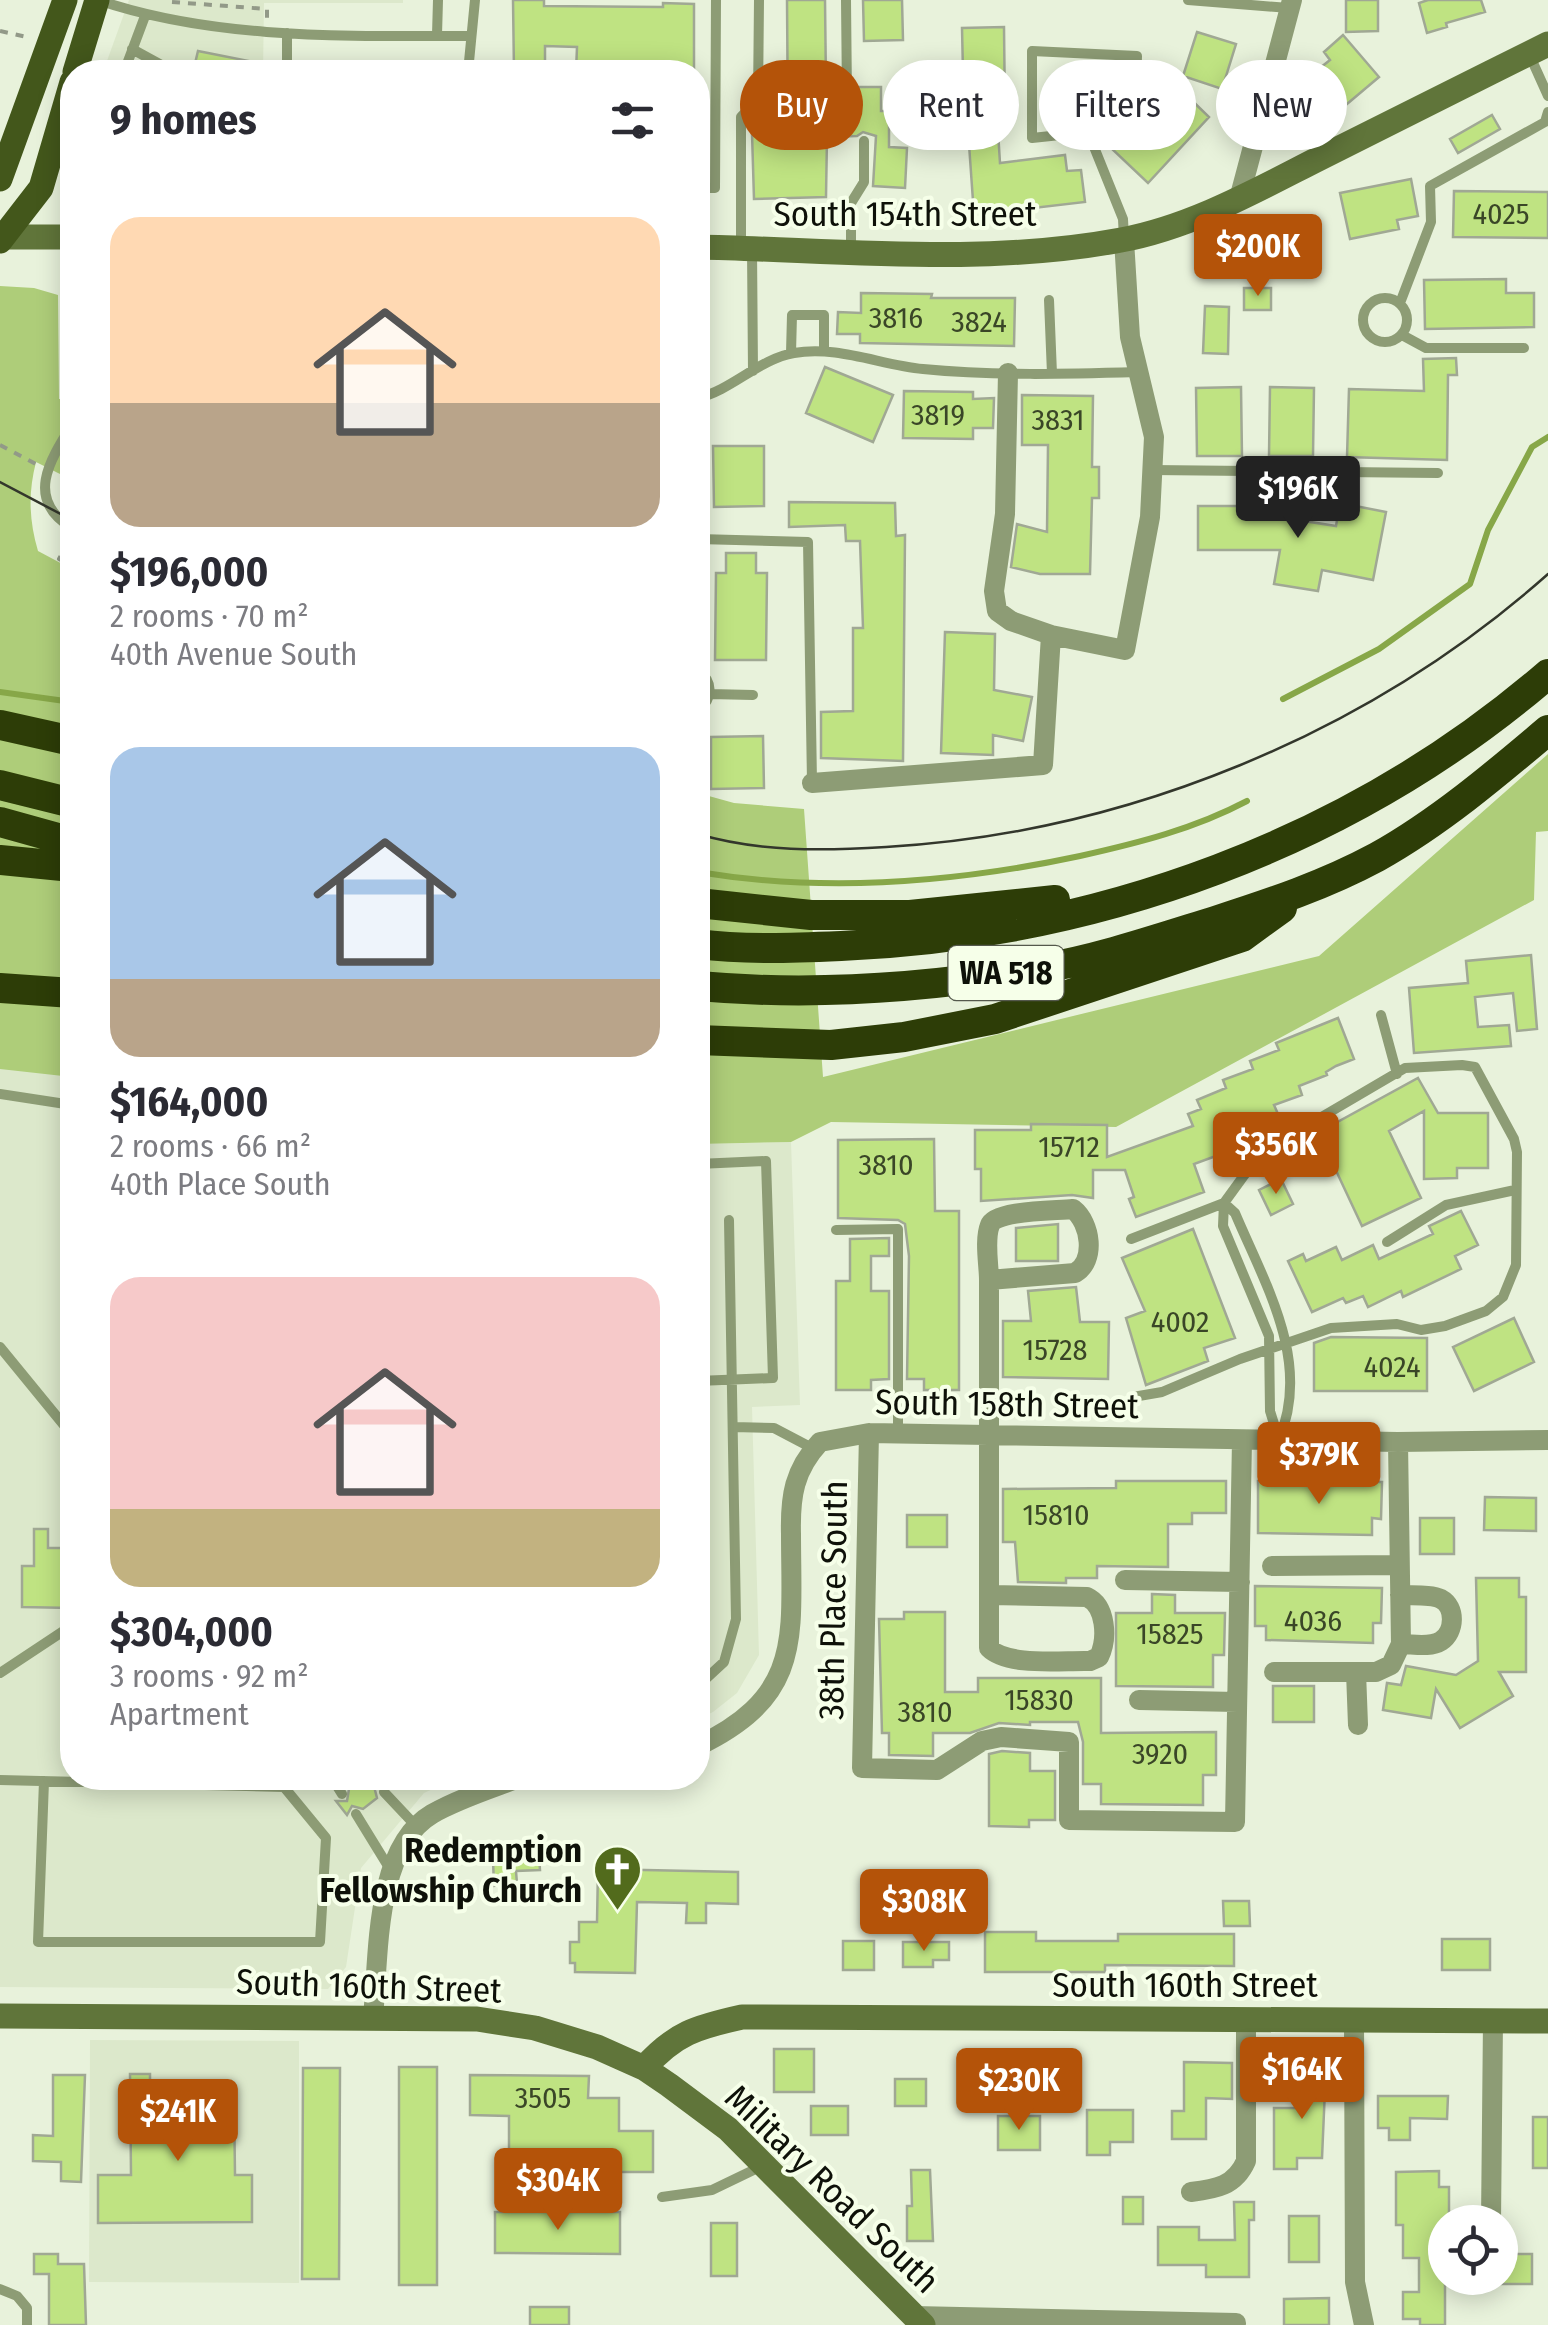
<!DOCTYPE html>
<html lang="en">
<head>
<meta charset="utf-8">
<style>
  body { margin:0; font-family:"Fira Sans Condensed",sans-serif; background:#f2f2f3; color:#2b2b33; height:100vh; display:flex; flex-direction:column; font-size:38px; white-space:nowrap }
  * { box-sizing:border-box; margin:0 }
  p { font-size:32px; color:#7c7c81 }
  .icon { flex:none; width:55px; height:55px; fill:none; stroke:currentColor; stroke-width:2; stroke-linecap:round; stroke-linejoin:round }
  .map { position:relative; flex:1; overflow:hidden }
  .details { position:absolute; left:60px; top:60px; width:650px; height:1730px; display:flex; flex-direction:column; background:#fff; border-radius:40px; box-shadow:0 5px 25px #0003 }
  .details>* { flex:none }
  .hud { position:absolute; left:740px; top:60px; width:658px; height:90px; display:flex; gap:20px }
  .buttons { position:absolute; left:1428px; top:2205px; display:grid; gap:20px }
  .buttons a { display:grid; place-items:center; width:90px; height:90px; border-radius:50%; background:#fff; box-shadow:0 5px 25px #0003; font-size:50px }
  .price { position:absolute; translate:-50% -85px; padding:0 22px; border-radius:10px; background:#b45309; color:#fff; font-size:32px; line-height:65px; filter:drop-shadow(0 2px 5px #0008) }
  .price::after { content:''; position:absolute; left:50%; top:60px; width:30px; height:22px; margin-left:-15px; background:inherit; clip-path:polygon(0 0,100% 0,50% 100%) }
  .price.on { background:#222; color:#fff }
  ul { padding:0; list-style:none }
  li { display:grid; align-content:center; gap:20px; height:530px; padding:0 50px }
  li span { display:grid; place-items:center; height:310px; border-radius:30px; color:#555 }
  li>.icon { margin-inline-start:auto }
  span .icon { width:180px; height:180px; fill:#fffc; stroke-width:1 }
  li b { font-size:42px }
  h2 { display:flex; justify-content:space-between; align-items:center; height:120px; padding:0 50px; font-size:42px }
  .tag { padding:0 35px; border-radius:45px; background:#fff; box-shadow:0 5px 25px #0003; font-size:35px; line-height:90px }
  .tag.on { background:#b45309; color:#fff }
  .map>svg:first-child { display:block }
</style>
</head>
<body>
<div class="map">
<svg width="1548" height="2325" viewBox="0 0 1548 2325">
  <rect width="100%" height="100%" fill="#e8f2db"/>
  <path fill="#dce8cb" d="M129,0H403V3H264L263,72H103Z
    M0,1011L72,1017V1778H457L424,1793L361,1868L346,1967L328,1989L0,1987Z
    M791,1142L800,1405L752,1407L759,1655L737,1693L713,1712L698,1719V1144Z
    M90,2040L299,2041V2283L89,2282Z"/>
  <path fill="#aecd79" d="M0,286L34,288L58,295L59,399H72V452L62,475L36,462C28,493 29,520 38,551L68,567L61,580L72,586V1077L0,1069Z
    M1548,754V831L1536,832L1534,900L1116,1127L831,1122L791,1142L698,1144V793L734,803L804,809L823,1077L1319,956Z"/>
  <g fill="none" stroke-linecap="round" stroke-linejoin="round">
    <path stroke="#87a748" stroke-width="6" d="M0,692L72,702
      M1283,699L1379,649L1470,584L1488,530L1532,447L1548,437
      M698,872C825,893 954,883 1080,856C1138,843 1194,829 1247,801"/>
  </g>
  <path fill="#bfe382" stroke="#a0a894" stroke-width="2.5" d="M513,0H544V6L663,7V3L694,4V72H576L577,47L545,46V72H514Z
    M787,0H825L826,86L838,87L842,104L848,106L854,102L856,87H881V111H889V147L907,148L905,188L873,186L876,136L863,132L857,136L827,137L826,197L754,199L752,133H788Z
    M863,0H902L903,40L864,41Z
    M1346,0H1378V31L1346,32Z
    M1428,0H1481L1485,12L1446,23L1447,27L1427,33L1419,3Z
    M1004,27L1005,115H997L1000,163L1065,155L1067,171L1081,170L1085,202L974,215L967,116H964L962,28Z
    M1197,32L1236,44L1222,89L1183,76Z
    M1343,35L1379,77L1334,115L1315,91L1329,79L1320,68L1330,60L1324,52Z
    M198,51L269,65L268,72H193Z
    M1173,82L1209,117L1148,183L1111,148Z
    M1492,115L1500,129L1458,153L1450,139Z
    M1411,179L1418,216L1397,220L1399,229L1350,239L1340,193Z
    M1454,191L1548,192V238L1453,237Z
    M1506,279V293H1534V327L1425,329L1424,280Z
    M1244,288H1271V310H1244Z
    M861,293L932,294L931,298H1015L1014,346L860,343V334H837L838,312L861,313Z
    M1205,306L1229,307L1228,354L1203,353Z
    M1456,358L1457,375H1448L1447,460L1347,457L1349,389L1424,391L1423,359Z
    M825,367L893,395L873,442L806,413Z
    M1241,387L1242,456H1197L1196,388Z
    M1270,387L1314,388L1313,456H1269Z
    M904,391L973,392V399L994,398L993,428H973V439L903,438Z
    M1022,395L1093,396L1092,467H1099V498H1092L1090,574H1040L1011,567L1017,524L1047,532L1048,445H1022Z
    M713,446H764V506L714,507Z
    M789,502L895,503L896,536L905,535L903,761L821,758V712L853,711V628H863L860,541H846L845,525L789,527Z
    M1340,503L1386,512L1373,580L1322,570L1318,591L1274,584L1280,550H1198V506H1266V515L1336,526Z
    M726,553H756V573H767L766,660H715L716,573H726Z
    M945,632L995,634L994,690L1032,697L1023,741L993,735V755L941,753Z
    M763,736L764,788L711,789V737Z
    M1531,955L1537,1029L1517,1031L1513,993L1475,997L1478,1027L1509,1025L1511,1046L1414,1053L1409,988L1468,983L1466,961Z
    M1338,1018L1354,1059L1336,1066L1326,1072L1327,1075L1299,1086L1302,1095L1274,1105L1278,1114L1248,1126L1251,1133L1221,1145L1224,1153L1194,1164L1204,1192L1136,1217L1129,1199L1134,1197L1125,1170H1093V1198L1072,1195L981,1201V1169H975V1130H1031V1124L1107,1125V1157L1193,1126L1188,1114L1201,1109L1197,1100L1226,1088L1223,1080L1253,1069L1250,1061L1279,1050L1276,1043Z
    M1418,1078L1438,1113H1488V1168H1457V1178L1424,1179V1111L1389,1131L1421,1198L1362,1226L1332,1162L1317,1170L1301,1142Z
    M934,1139L935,1211H959V1390H924V1379H907L909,1256L905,1224L898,1220L838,1218V1140Z
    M1281,1179L1293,1204L1271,1215L1259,1190Z
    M1461,1211L1478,1245L1455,1256L1461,1269L1403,1297L1401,1291L1368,1307L1363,1296L1346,1303L1343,1298L1312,1312L1288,1261L1303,1254L1306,1261L1336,1247L1342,1260L1373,1245L1379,1259L1433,1234L1429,1226Z
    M1058,1224V1261H1016V1228Z
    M1193,1229L1235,1338L1204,1348L1208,1361L1146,1385L1126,1318L1145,1311L1122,1258Z
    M889,1238V1256H871V1291H889V1379L871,1380V1390H836V1281H850V1239Z
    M1076,1287L1080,1322H1109L1108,1379L1003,1377V1321H1031L1028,1291Z
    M1514,1318L1534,1362L1474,1391L1453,1347Z
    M1331,1337L1427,1338V1391H1314V1343Z
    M1116,1481H1226V1513H1192V1524H1168V1567L1097,1566V1578H1066V1583L1018,1582L1015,1542H1003V1489L1116,1488Z
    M1258,1481L1382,1482L1381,1519L1372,1518V1535L1258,1533Z
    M1485,1497L1536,1498V1531L1484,1530Z
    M907,1515H947V1547H907Z
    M1420,1518H1454V1554H1420Z
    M34,1529H48V1548H72V1608L22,1607V1566H34Z
    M1476,1578H1519V1597H1526V1672H1499L1513,1696L1460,1728L1436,1689L1431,1718L1383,1710L1387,1683L1401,1685L1406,1666L1456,1675L1478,1661Z
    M1255,1586L1382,1588L1381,1623H1373V1643L1266,1640V1626H1255Z
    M1152,1594L1175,1595V1613H1225L1224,1655H1213V1687L1116,1686V1613H1152Z
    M904,1612H945V1692H978V1678H1101V1733L1216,1732V1775H1203V1805L1101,1804V1784H1083V1742L1078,1722H1030V1725L999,1723L970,1733H933V1756L889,1755V1733H882L879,1619H904Z
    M1273,1686H1314V1722H1273Z
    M1002,1751L1030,1753V1771H1055V1820H1029V1827L989,1826V1754Z
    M364,1778H404L391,1787L386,1783L379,1785L375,1790L377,1798L363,1809L352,1806L347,1815L336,1801H347L349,1789Z
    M538,1842L540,1870L516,1871L517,1884L494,1886L493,1860L478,1861V1845Z
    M598,1869L738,1872V1904L706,1903V1923H686L687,1903L637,1902L635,1973L575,1972V1963H570V1942H579V1922H597Z
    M1223,1901H1249L1250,1926H1224Z
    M985,1932H1036V1941H1118V1934H1234V1966L1105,1965V1972H985Z
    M1442,1939H1490V1970H1442Z
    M843,1941H874V1970H843Z
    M903,1942H949V1960H933V1967H903Z
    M774,2049H814V2092H774Z
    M1184,2062L1232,2063V2099L1206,2098V2139H1172V2111H1184Z
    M1301,2066H1326L1322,2158H1297V2169H1274V2108H1301Z
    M399,2067H437V2285H399Z
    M303,2068H340L339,2279H302Z
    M130,2074H150V2099H234L235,2175H252V2222L98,2223V2175H131Z
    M53,2075H85L81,2182L61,2181V2162L33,2161V2135L53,2136Z
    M470,2075L589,2076L588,2098H619V2131H653V2172H509V2116L470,2115Z
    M895,2079H926V2106H895Z
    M1378,2096H1448L1447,2119L1410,2118V2140H1389V2128H1378Z
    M811,2106H848V2135H811Z
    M1087,2110H1133V2142H1110V2155H1087Z
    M998,2116H1040V2150H998Z
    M1533,2117H1548V2168H1533Z
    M911,2170H930L933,2241H907V2206H912Z
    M1439,2171V2187H1449V2222H1445V2325H1420V2319H1403V2292H1419V2258H1403V2225H1396V2172Z
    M1123,2197H1143V2224H1123Z
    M1234,2202H1254V2220H1249V2277H1206V2265H1158V2227H1199V2240H1235Z
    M495,2212H620V2254L495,2253Z
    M1289,2216H1319V2262H1289Z
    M711,2223H737V2276H711Z
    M34,2254H58V2264H84L86,2325H49V2274H34Z
    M1500,2254H1532V2284H1500Z
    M1329,2298V2325H1284V2299Z
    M530,2307H569V2325H530Z"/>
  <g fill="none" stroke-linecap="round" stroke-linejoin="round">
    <path stroke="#929988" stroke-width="4" stroke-dasharray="8 8" stroke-linecap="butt" d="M172,2L267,9V19
      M0,31L27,37
      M0,445L36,464
      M68,542L59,559L72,566
      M62,553L72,558
      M61,556L72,562"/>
    <path stroke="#8d9c75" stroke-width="10" d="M98,0C215,40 348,36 471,36
      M846,0L847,97
      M1188,0L1289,8
      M287,33V72
      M437,35L438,0
      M132,49L174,72
      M1032,51L1137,56L1136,86L1088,132L1032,138Z
      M1530,56L1548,96
      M124,72L145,16
      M468,72L475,0
      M1088,132L1123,219L1124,239
      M698,188H715L716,0
      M741,247V117L758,99L759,0
      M752,249L753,371
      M851,251V203L864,182V141
      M1363 320a22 22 0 1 1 44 0a22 22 0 1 1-44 0Z
      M1049,300L1052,374
      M1400,303L1431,222L1430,186L1545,122L1548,112
      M1402,335L1426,348H1524
      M791,353L792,315H824V351
      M698,398C732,390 759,359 794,353C836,345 881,365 923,369C994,376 1066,374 1138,372
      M72,425C49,461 25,500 72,528
      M1152,470L1438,473
      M698,539L808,542L812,782
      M698,670C714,682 713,699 698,711
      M710,694L753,695
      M1381,1015L1397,1074
      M0,1094L72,1105
      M698,1164L766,1161L773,1378L698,1381
      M1224,1203L1235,1213C1265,1284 1312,1362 1279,1439
      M1224,1203L1223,1226L1269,1336L1270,1411L1279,1440
      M836,1230L898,1229V1433
      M1131,1239L1224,1203L1248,1170L1313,1122L1405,1068L1462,1065L1475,1067L1514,1139L1517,1152L1516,1265L1503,1297L1486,1311L1445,1326L1421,1330L1397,1324L1331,1328L1240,1359L1162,1392L1133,1397
      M1387,1242L1446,1205L1515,1190
      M0,1347L72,1435
      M733,1427L774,1428L814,1449
      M0,1673L68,1628H72
      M698,1686L724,1662L736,1619L729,1220
      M332,1778L342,1794
      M0,1780L284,1787L326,1838L320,1942H38L44,1781
      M384,1792L416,1826
      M356,1814L391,1871
      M662,2197L712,2190L764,2165
      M0,2289L17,2296L27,2308V2325"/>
    <path stroke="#8d9c75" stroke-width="20" d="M1239,199L1292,0
      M1051,635L1125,650L1150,517L1154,437L1130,337L1124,240
      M812,783L1043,765L1051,635L1011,621L997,611L994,591L1005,514L1008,373
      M1073,1209C1091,1223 1096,1261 1075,1273L989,1280C989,1265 984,1240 990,1225C995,1210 1057,1211 1073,1209Z
      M989,1280V1595
      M869,1433L862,1768L937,1770L982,1741L1001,1737L1069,1742V1820L1235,1822L1242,1440
      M1272,1566L1399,1565
      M1125,1580L1240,1582
      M989,1595L1087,1597C1106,1606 1108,1638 1099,1657L1090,1661C1063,1660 1008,1667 989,1648Z
      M1400,1595C1411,1596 1431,1594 1441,1599C1456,1607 1455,1632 1441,1641C1430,1648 1413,1644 1401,1644
      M1274,1672H1376L1391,1665L1401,1644L1398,1442
      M1356,1672L1358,1725
      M1139,1700L1237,1702
      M698,1746C804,1695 791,1637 791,1534C790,1496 794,1470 820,1442L869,1433L1398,1442L1548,1440
      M373,2017C379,1957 374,1848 432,1814C458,1799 490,1789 519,1778
      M1354,2020L1355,2282L1364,2325
      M1191,2192C1216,2189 1235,2186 1246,2161V2021
      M1491,2222L1493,2020
      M914,2316L1236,2323"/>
    <path stroke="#60753a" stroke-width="25" d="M1,237H72
      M698,247C839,250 982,266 1121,240C1191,227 1255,191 1318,159C1394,121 1471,82 1548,44
      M0,2016L477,2019L535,2028L597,2047L644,2068L669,2085L728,2129L923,2325
      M644,2068C675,2033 697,2027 742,2017L1548,2021"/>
    <path stroke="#43571b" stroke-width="25" d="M75,72L97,0
      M0,179L65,0
      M0,241L41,188L72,82"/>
    <path stroke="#2d3d07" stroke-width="30" d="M0,725L72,741
      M0,785L72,803
      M0,822L72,842
      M0,860L72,867
      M698,903L811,915H910L1055,900
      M698,944C744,950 794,948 841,946C1099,935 1352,843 1548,674
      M698,986C810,996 927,988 1039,969C1098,959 1157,939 1215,921C1271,903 1325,885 1377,857C1438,823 1495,775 1548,730
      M0,988L72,993
      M698,1040L831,1045L904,1037L995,1019L1242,937L1282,908"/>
    <path stroke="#33372c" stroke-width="2.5" d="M0,482L72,520
      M698,834C759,852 822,851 886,847C1127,833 1368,734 1548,574"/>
  </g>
  <defs>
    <symbol id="church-pin" viewBox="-11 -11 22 30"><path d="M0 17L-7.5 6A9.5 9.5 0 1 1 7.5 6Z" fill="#526b1c" stroke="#f6ffe9"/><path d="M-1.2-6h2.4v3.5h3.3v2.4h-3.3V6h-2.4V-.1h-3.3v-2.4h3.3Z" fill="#fff"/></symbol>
  </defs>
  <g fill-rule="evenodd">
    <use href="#church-pin" x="590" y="1842" width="55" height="75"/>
  </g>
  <g text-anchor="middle" stroke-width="8" stroke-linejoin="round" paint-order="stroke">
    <g font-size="30" fill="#3a4627">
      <text x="1501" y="224">4025</text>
      <text x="896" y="328">3816</text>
      <text x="979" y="332">3824</text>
      <text x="938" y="425">3819</text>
      <text x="1058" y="430">3831</text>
      <text x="1069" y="1157">15712</text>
      <text x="886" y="1175">3810</text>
      <text x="1180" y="1332">4002</text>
      <text x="1055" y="1360">15728</text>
      <text x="1392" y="1377">4024</text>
      <text x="1056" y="1525">15810</text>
      <text x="1313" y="1631">4036</text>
      <text x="1170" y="1644">15825</text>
      <text x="1039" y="1710">15830</text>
      <text x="925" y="1722">3810</text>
      <text x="1160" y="1764">3920</text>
      <text x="543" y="2108">3505</text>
    </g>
    <rect fill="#f6ffe9" stroke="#54584c" stroke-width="2.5" x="948.5" y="946" width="115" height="54" rx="8"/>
    <g font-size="32" font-weight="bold" fill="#0e1109">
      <text x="1006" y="984">WA 518</text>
    </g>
    <g font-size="35" fill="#0e1109" stroke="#f6ffe9">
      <text x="905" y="226">South 154th Street</text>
      <text transform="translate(1007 1404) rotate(1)" y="12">South 158th Street</text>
      <text transform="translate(833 1600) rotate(-89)" y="12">38th Place South</text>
      <text x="1185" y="1997">South 160th Street</text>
      <text transform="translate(369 1986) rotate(2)" y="12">South 160th Street</text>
      <text transform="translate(832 2189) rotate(44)" y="12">Military Road South</text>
    </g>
    <g font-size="35" font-weight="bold" fill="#0e1109" stroke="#f6ffe9" text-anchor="end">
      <text x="582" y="1862">Redemption<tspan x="582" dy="40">Fellowship Church</tspan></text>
    </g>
  </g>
</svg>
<div class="buttons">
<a><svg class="icon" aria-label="locate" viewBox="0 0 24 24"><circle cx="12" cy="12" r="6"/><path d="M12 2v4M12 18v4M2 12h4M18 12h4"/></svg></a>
</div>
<b class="price" style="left:1258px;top:299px">$200K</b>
<b class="price on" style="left:1298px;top:541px">$196K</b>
<b class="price" style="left:1276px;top:1197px">$356K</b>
<b class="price" style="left:1319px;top:1507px">$379K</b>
<b class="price" style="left:924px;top:1954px">$308K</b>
<b class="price" style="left:1302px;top:2122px">$164K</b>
<b class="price" style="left:1019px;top:2133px">$230K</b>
<b class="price" style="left:178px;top:2164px">$241K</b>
<b class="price" style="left:558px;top:2233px">$304K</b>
<div class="hud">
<a class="tag on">Buy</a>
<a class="tag">Rent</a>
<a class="tag">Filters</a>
<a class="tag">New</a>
</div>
<section class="details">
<h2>9 homes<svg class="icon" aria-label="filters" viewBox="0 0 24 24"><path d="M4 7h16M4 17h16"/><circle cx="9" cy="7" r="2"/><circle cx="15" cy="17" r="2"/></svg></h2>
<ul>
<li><span style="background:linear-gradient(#ffd9b3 60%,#b9a48a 0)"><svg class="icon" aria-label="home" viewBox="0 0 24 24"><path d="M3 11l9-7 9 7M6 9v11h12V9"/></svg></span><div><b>$196,000</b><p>2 rooms · 70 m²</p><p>40th Avenue South</p></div></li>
<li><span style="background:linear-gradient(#a9c7e8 75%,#b9a48a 0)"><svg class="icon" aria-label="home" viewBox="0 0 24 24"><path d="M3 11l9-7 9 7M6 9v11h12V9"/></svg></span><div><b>$164,000</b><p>2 rooms · 66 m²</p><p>40th Place South</p></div></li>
<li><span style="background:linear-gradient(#f6c9c9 75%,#c2b280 0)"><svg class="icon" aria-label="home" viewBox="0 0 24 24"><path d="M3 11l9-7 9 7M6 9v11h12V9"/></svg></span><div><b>$304,000</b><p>3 rooms · 92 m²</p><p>Apartment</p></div></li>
</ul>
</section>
</div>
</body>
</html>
